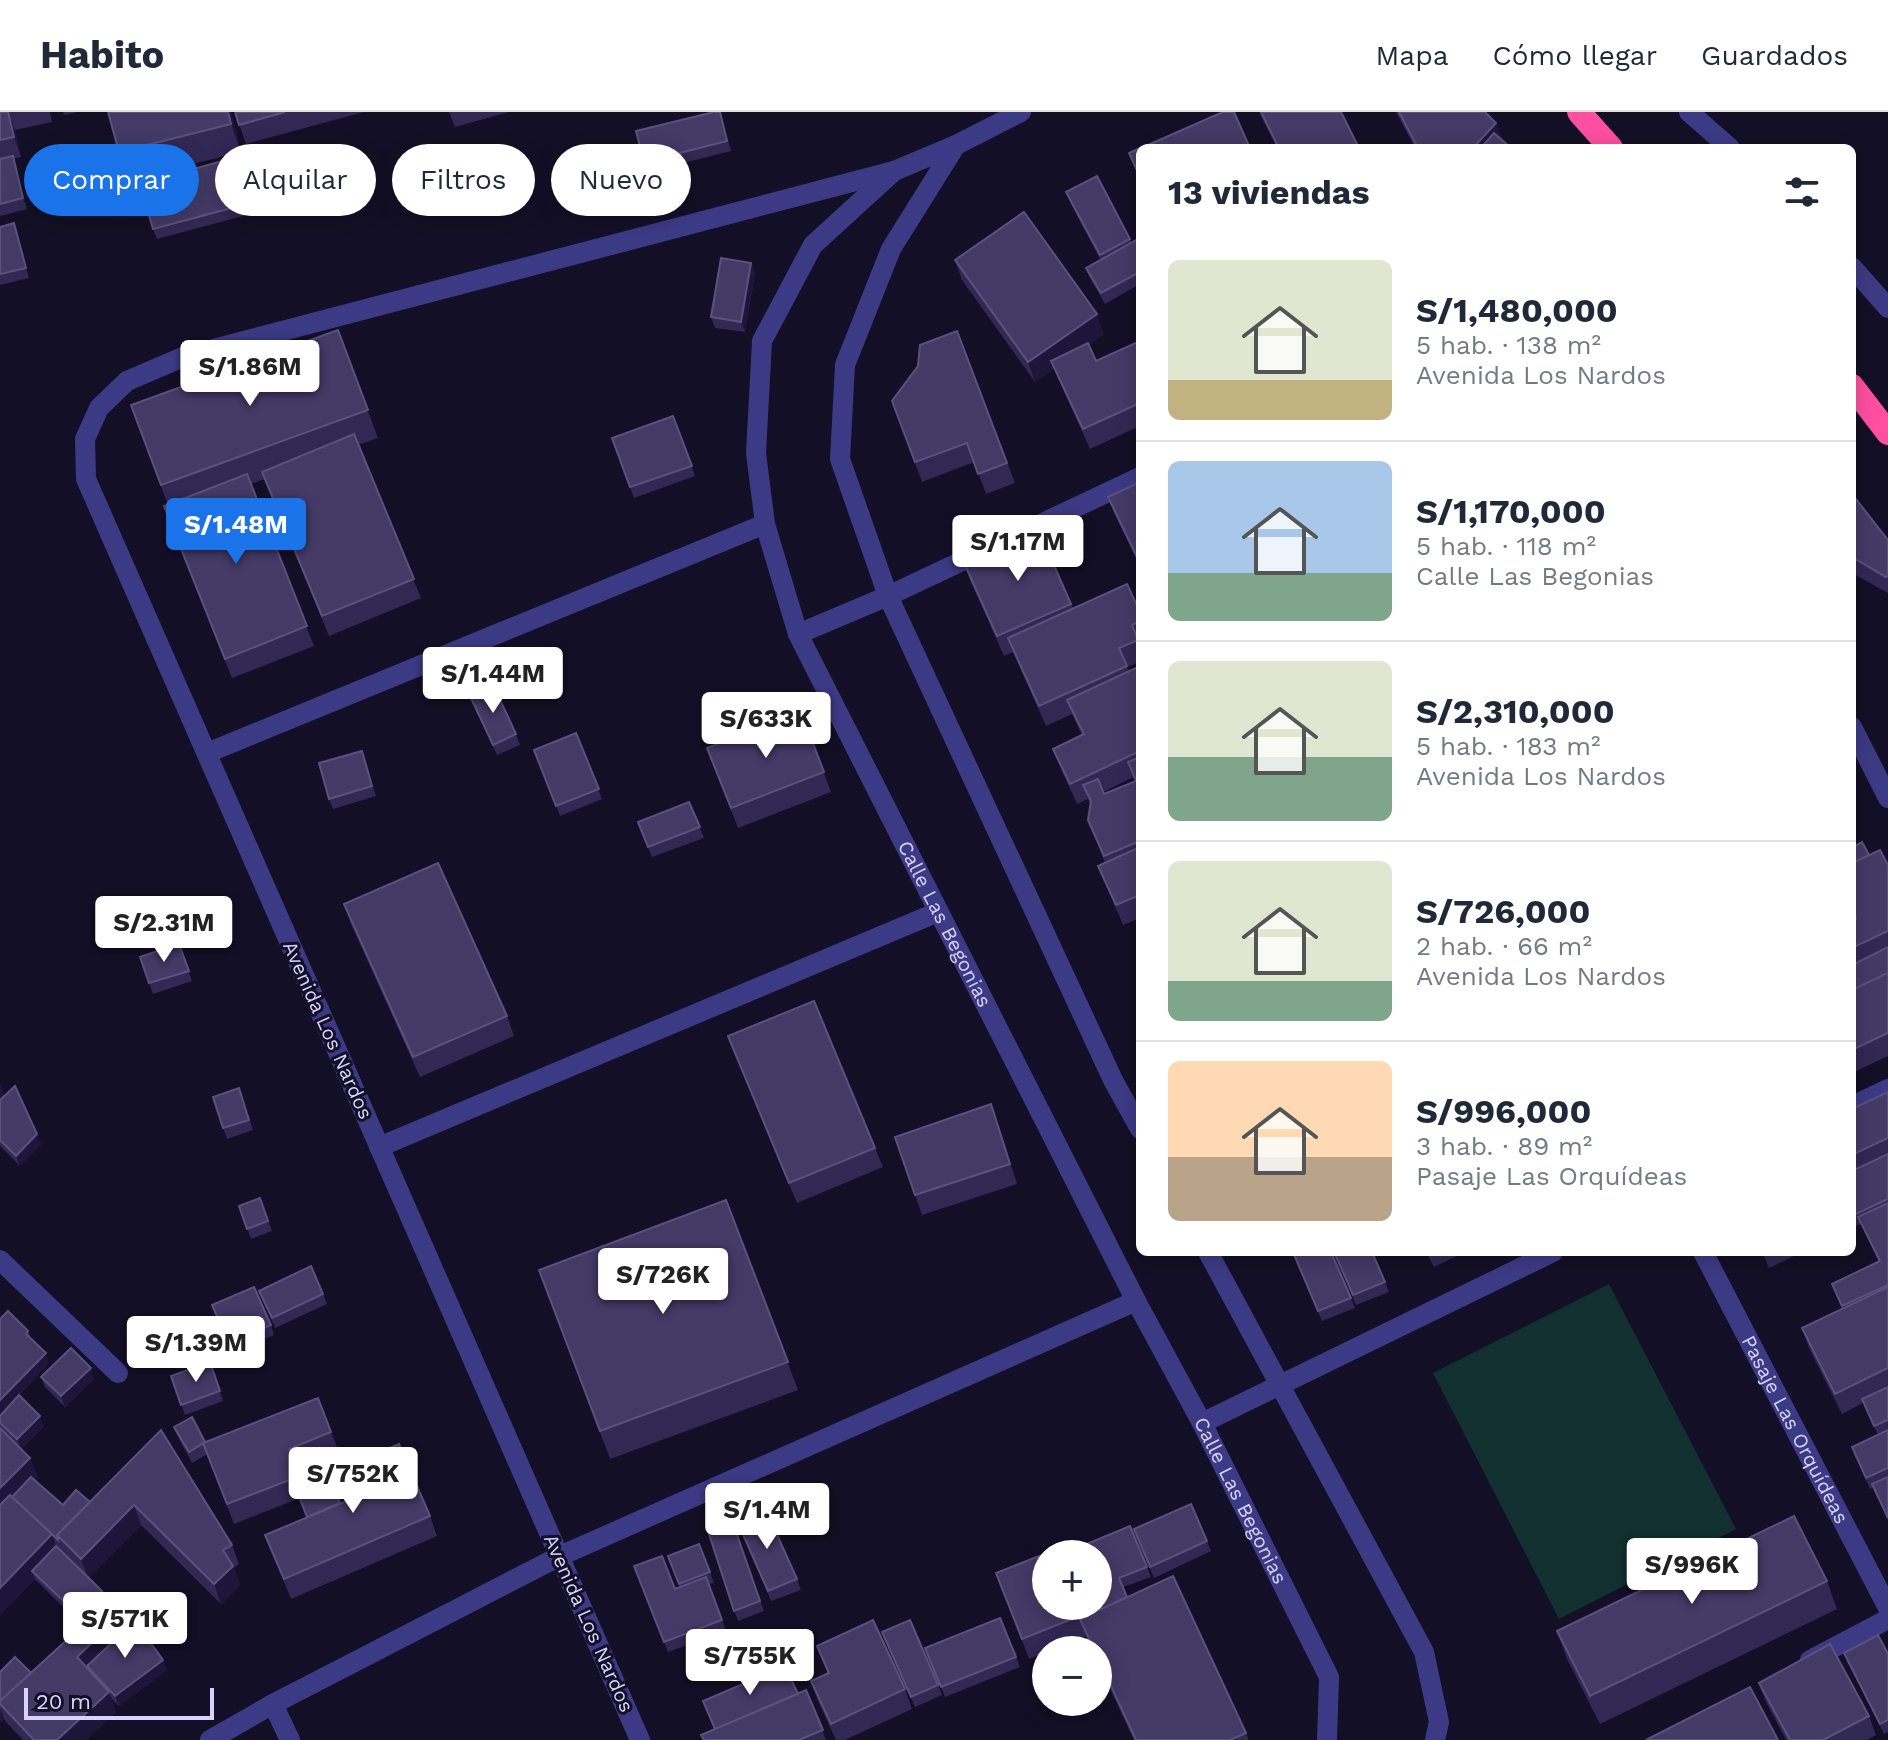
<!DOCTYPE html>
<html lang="es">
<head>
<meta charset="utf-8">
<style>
  body { margin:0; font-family:"Work Sans",sans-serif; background:#f2f2f3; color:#1f2937; height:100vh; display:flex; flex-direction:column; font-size:30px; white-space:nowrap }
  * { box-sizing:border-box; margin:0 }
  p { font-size:26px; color:#747a83 }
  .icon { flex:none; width:44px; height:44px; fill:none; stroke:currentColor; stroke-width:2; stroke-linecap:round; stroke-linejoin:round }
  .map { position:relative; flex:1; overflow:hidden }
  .sheet { position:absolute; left:1136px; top:32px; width:720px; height:1112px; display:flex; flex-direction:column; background:#fff; border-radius:12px; box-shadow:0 4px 20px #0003 }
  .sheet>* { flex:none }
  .hud { position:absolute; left:24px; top:32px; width:760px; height:72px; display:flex; gap:16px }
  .fabs { position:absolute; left:1032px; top:1428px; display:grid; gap:16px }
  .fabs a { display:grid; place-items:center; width:80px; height:80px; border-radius:50%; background:#fff; box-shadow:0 4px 20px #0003; font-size:40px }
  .scale { position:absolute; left:24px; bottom:20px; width:190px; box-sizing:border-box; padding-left:8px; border:4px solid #d9d4ff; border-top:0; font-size:22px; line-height:28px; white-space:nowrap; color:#d9d4ff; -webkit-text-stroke:6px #130f26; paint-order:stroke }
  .price { position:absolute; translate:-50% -68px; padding:0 18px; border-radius:8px; background:#fff; color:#222; font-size:26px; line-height:52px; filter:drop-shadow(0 2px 4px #0008) }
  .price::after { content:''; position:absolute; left:50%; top:48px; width:24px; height:18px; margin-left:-12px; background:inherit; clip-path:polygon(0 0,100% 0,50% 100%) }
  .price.active { background:#1a73e8; color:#fff }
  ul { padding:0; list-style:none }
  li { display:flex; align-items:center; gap:24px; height:200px; padding:0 32px }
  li+li { border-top:2px solid #e0e1e3 }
  li span { display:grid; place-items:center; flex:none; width:224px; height:160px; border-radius:12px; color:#555 }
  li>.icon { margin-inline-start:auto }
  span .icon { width:96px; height:96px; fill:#fffc; stroke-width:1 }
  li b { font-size:34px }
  h2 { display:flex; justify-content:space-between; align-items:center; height:96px; padding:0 32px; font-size:34px }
  .pill { padding:0 28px; border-radius:36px; background:#fff; box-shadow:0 4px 20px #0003; font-size:28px; line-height:72px }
  .pill.active { background:#1a73e8; color:#fff }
  header { display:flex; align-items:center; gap:48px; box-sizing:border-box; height:112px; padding:0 40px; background:#fff; border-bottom:2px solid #e0e1e3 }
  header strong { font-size:38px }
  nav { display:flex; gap:44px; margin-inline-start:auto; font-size:28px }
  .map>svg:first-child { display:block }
</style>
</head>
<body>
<header>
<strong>Habito</strong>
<nav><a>Mapa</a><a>Cómo llegar</a><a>Guardados</a></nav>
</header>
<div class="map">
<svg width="1888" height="1628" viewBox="0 0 1888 1628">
  <rect width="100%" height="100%" fill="#130f26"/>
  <path fill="#12302f" d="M1609,1172L1736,1417L1559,1507L1433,1261Z"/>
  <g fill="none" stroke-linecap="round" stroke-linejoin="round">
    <g stroke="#3d3a85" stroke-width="20">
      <path id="s1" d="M1021,0L956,33L894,59L813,133L762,229L756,341L765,412L798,522L1136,1189L1202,1311L1329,1565L1327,1628"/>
      <path d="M1689,0L1730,36"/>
      <path d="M956,33L891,137L845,253L840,347L888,484L1113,968L1140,1017"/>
      <path d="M1852,155L1888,196"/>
      <path d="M798,522L888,484L1140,365"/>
      <path d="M1852,615L1888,686"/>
      <path d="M207,641L765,412"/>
      <path d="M1852,994L1888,977"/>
      <path d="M379,1035L938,800"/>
      <path d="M1208,1140L1424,1540L1439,1610L1435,1628"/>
      <path id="s2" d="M1703,1140L1888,1496"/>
      <path d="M0,1148L118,1261"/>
      <path d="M1202,1311L1553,1140"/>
      <path d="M1810,1548L1888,1507"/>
      <path d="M273,1592L290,1628"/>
      <path d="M210,1628L273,1592L560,1444L1136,1189"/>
      <path d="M640,1628L86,367L85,327L99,296L127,269L183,245L894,59"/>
    </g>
    <path stroke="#ff4fa3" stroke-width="24" d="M1579,0L1611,36
      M1852,274L1888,321"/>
  </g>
  <path fill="#312854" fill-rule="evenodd" d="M0,0H50L52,10L15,18L21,45L13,47L27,97L0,104Z
    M63,0H77L65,3Z
    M231,0L241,40L129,68L119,40Z
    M235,0H364L246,32Z
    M449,0H509L455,15Z
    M1259,0H1341L1359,36H1277Z
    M1396,0H1485L1496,11L1503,29L1511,36H1415Z
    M723,9L731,39L648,60L644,50Z
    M226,48L243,104L157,127L153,117Z
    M1066,80L1130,127L1131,130L1140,126V172L1105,192L1090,166L1086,156L1100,147L1070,90Z
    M14,111L29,166L0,173V115Z
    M955,148L1104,222L1088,233L1096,249L1140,229V314L1090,337L1054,257L1035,270L962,168Z
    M751,151L755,161L745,220L715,216L711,205Z
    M338,218L378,326L358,333L421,486L329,524L265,367L251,372L314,534L232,566L171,414L164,394L168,393L131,293Z
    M957,219L1015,371L986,382L974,350L922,370L892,289Z
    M673,304L695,364L634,386L612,326Z
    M1140,370V455L1116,405L1108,385Z
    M1852,382L1888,428V481L1852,461Z
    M1038,417L1073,496L1140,500V550L1127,555L1129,559L1140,554V806L1123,813L1106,773L1098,754L1105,751L1088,708L1090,692L1088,687L1077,692L1061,657L1053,637L1082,623L1072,602L1046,614L1013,540L1004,544L971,470L964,451ZM1134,665L1135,669L1104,682L1103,680Z
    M470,584L516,622L520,633L497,643Z
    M801,600L831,680L738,716L707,636Z
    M576,621L602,687L560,704L534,638Z
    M362,639L376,684L333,697L329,687Z
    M689,690L704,726L652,745L638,710Z
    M1852,736L1888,753V944L1852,961V808L1854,807L1852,803Z
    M344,792L507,904L514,924L420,965L351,812Z
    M179,832L192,869L153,882L140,845Z
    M728,924L875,1036L883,1055L797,1091Z
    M0,971L4,983L41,1032L20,1054L0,1034Z
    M239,976L253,1018L227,1027L213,985Z
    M1888,980V1408L1873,1375L1870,1377L1852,1335L1878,1323L1863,1291L1842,1302L1809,1236L1802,1216L1842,1197L1832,1172L1879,1150L1861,1112L1852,1116V1059L1854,1058L1852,1054V997Z
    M998,1012L1017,1072L922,1103L895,1025Z
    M260,1086L272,1119L251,1127L239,1094Z
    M726,1088L798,1278L610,1347L539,1158Z
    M1292,1140L1351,1186L1355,1196L1322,1209Z
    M1334,1140L1385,1170L1389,1180L1356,1193Z
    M1426,1140H1465L1434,1155Z
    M1762,1140H1802L1769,1156Z
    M259,1179L323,1182L327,1192L275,1216Z
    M212,1193L271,1213L274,1223L233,1242Z
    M0,1207L28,1219L32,1228L49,1251L19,1283L44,1314L21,1337L30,1346L38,1366L35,1368L63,1393L90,1390L161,1318L232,1433L239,1452L234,1456L240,1473L221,1492L141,1413L88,1466L102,1479L106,1490L82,1514L35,1467L0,1503V1304L18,1283L0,1302Z
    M210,1250L223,1289L185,1303L171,1264Z
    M41,1265L94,1267L65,1295L45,1275Z
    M174,1315L205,1330L331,1320L339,1340L297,1356L305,1379L340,1391L352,1386L344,1365L366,1355L363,1347L430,1404L437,1424L291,1487L265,1423L307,1405L300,1386L234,1412L207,1342L192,1351L178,1325Z
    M738,1411L797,1467L801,1478L771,1489Z
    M734,1414L764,1499L738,1509L709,1422Z
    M1138,1427L1207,1429L1211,1439L1154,1466Z
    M699,1432L714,1471L709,1472L726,1519L668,1540L634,1454L675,1477L680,1475L668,1444Z
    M1065,1441L1147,1455L1151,1465L1123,1475L1127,1485L1246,1621L1249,1628H1134L1098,1551V1538H1092L1086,1524L1050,1538H1046V1540L1029,1547L996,1461L1084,1494L1088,1504L1090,1502L1087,1494H1098Z
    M1827,1469L1837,1497L1600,1612L1567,1547L1557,1519Z
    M1000,1506L1020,1555L945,1585L925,1536Z
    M133,1511L163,1548L167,1558L119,1594L111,1586L116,1600L86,1628H23L6,1610L4,1607L1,1610L0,1608V1560L31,1561Z
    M882,1520L938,1573L942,1583L915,1595Z
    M817,1534L905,1577L912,1597L845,1628H836L818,1589L811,1569L828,1562Z
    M1844,1541L1888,1542V1620L1884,1622L1848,1551Z
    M1759,1571L1869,1604L1876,1623L1867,1628H1786L1766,1590Z
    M806,1578L826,1628H703L714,1617L703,1589L798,1582Z"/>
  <path fill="#1d163a" d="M8,0L15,18L21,45L14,25Z
    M228,0H231L241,40L231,12Z
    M1496,11L1504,31L1498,36H1473Z
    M13,44L16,55L27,97L23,86Z
    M14,111L18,122L29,166L26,156Z
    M751,151L755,161L745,220L741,210Z
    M1097,202L1104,222L1054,257L1051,249L1054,257L1035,270L1028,250Z
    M0,971L5,986L0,991Z
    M37,1022L41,1032L20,1054L16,1044Z
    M46,1241L49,1251L0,1302V1288Z
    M91,1256L94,1267L65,1295L61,1284Z
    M40,1304L44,1314L21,1337L17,1327Z
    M30,1346L38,1366L0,1403V1376Z
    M134,1393L141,1413L88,1466L81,1447Z
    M52,1422L59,1442L32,1459L35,1467L0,1503V1476Z
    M233,1454L240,1473L221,1492L214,1472Z
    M102,1479L106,1490L82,1514L78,1503Z
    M128,1497L135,1517L87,1554L89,1559L77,1545Z
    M163,1548L167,1558L119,1594L115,1584Z
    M109,1580L116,1600L86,1628H57Z
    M1,1596L4,1607L1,1610L0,1606Z"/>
  <path fill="#433a66" stroke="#5a527e" stroke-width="2" d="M0,0H8L14,25L0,28Z
    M108,0H228L231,12L119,40Z
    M235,0H285L239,13Z
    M714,0H720L727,29L644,50L636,19Z
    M1223,0H1234L1250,36H1141Z
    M1261,0H1341L1359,36H1279Z
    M1399,0H1485L1496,11L1473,36H1418Z
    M1494,21L1511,36H1481Z
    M1140,36V65L1129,41Z
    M13,44L23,86L0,92V47Z
    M226,48L239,94L153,117L140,72Z
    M1097,64L1130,127L1100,143L1066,80Z
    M1024,100L1097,202L1028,250L955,148Z
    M14,111L26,156L0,162V115Z
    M1140,126V160L1101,181L1086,156Z
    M721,146L751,151L741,210L711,205Z
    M338,218L368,298L161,373L131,293Z
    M957,219L1007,351L978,362L967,331L915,350L892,289L918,254L920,233Z
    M1140,229V291L1083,317L1051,249L1088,231L1096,249Z
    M673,304L692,354L630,375L612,326Z
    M354,322L414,467L322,504L262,360Z
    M247,362L307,514L225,547L164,394Z
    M1140,370V451L1108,385Z
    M1852,382L1888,428V464L1886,465L1852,445Z
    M1038,417L1071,492L997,524L964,451Z
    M1127,472L1140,500V509L1132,513L1138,528L1119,536L1127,554L1039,594L1008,526Z
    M1140,554V639L1070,672L1053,637L1084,622L1067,588Z
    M493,573L516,622L493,633L470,584Z
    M801,600L824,660L731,696L707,636Z
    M576,621L599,677L556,694L534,638Z
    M362,639L372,674L329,687L319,651Z
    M1140,645V729L1104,744L1088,708L1091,689L1083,673L1098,667L1104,682L1136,669L1128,650Z
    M689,690L700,715L648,735L638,710Z
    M1862,730L1869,743L1852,751V736Z
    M1140,735V783L1116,793L1098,754Z
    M1880,738L1888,753V819L1852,836V808L1856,806L1852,798V751Z
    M438,751L507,904L413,945L344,792Z
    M179,832L189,859L149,871L140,845Z
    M1888,835V861L1852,878V853Z
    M1888,861V921L1852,938V878Z
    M814,889L875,1036L789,1071L728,924Z
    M15,974L37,1022L16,1044L0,1028V988Z
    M239,976L249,1008L223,1016L213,985Z
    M1888,980V1026L1852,1043V997Z
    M991,992L1010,1052L915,1083L895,1025Z
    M1888,1042V1087L1852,1104V1059Z
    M260,1086L268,1109L247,1117L239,1094Z
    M726,1088L788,1250L600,1319L539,1158Z
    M1888,1091V1173L1842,1194L1832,1172L1880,1149L1858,1105Z
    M1293,1140H1331L1351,1186L1318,1199Z
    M1334,1140H1372L1385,1170L1353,1183Z
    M311,1154L323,1182L272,1206L259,1179Z
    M254,1175L271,1213L229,1232L212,1193Z
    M1888,1175V1256L1835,1282L1802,1216Z
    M8,1199L28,1219L26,1222L46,1241L0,1288V1207Z
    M71,1236L91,1256L61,1284L41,1265Z
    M210,1250L220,1279L181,1293L171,1264Z
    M1888,1275V1308L1874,1314L1862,1287Z
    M19,1283L40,1304L17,1327L0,1311V1304Z
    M318,1286L331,1320L289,1337L300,1364L227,1392L203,1331Z
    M192,1305L205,1330L189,1340L174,1315Z
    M0,1316L30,1346L0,1376Z
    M161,1318L232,1433L223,1438L233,1454L214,1472L134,1393L81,1447L57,1423Z
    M1888,1318V1356L1866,1366L1852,1335Z
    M399,1332L430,1404L284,1467L265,1423L354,1386L344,1365L367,1355L363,1347Z
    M31,1365L63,1393L76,1378L90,1390L57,1423L58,1428L12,1385Z
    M1888,1365V1406L1872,1372Z
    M331,1368L340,1391L307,1405L298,1382Z
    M10,1383L52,1422L0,1476V1393Z
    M1191,1392L1207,1429L1150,1455L1134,1417Z
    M766,1398L797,1467L768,1479L738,1411Z
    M1794,1404L1827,1469L1590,1584L1557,1519Z
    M734,1414L760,1489L734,1499L709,1422Z
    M1130,1414L1147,1455L1119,1466L1127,1485L1091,1502L1088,1494H1098V1442L1065,1441Z
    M699,1432L710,1460L679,1472L668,1444Z
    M56,1434L102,1479L78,1503L32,1459Z
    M1060,1436L1063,1442H1046V1494H1084L1087,1501L1022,1527L996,1461Z
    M662,1444L675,1477L706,1465L722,1508L664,1530L634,1454Z
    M1173,1464L1246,1621L1230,1628H1136L1098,1546V1538H1094L1080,1507Z
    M116,1483L128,1497L77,1545L109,1580L57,1628H34L0,1592V1589Z
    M1000,1506L1016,1545L941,1575L925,1536Z
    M873,1508L905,1577L831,1612L811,1569L829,1561L817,1534Z
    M910,1508L938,1573L911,1585L882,1520Z
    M135,1509L163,1548L115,1584L87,1554Z
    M1878,1523L1888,1542V1608L1880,1612L1844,1541Z
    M1830,1532L1869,1604L1823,1628H1790L1759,1571Z
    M15,1545L31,1561L0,1589V1560Z
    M785,1554L798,1582L715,1617L703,1589Z
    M1750,1575L1778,1628H1646Z
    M806,1578L823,1618L799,1628H704L701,1623Z"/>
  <g text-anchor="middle" stroke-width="6" stroke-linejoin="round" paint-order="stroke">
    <g font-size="20" fill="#d9d4ff" stroke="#130f26">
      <text dy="7" stroke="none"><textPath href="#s1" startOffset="982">Calle Las Begonias</textPath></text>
      <text transform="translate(328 918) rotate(66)" y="7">Avenida Los Nardos</text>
      <text dy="7" stroke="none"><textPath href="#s2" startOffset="200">Pasaje Las Orquídeas</textPath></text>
      <text dy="7" stroke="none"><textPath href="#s1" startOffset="1630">Calle Las Begonias</textPath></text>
      <text transform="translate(589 1511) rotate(66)" y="7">Avenida Los Nardos</text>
    </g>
  </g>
</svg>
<div class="fabs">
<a>+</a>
<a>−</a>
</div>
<div class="scale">20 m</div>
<b class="price" style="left:250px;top:296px">S/1.86M</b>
<b class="price active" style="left:236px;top:454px">S/1.48M</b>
<b class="price" style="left:1018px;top:471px">S/1.17M</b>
<b class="price" style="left:493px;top:603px">S/1.44M</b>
<b class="price" style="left:766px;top:648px">S/633K</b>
<b class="price" style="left:164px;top:852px">S/2.31M</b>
<b class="price" style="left:663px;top:1204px">S/726K</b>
<b class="price" style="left:196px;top:1272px">S/1.39M</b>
<b class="price" style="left:353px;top:1403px">S/752K</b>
<b class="price" style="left:767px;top:1439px">S/1.4M</b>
<b class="price" style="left:1692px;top:1494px">S/996K</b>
<b class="price" style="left:125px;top:1548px">S/571K</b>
<b class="price" style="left:750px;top:1585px">S/755K</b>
<div class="hud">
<a class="pill active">Comprar</a>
<a class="pill">Alquilar</a>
<a class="pill">Filtros</a>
<a class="pill">Nuevo</a>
</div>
<section class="sheet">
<h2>13 viviendas<svg class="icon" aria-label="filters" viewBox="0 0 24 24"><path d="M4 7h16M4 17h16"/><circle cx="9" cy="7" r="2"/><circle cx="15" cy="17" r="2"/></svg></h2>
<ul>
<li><span style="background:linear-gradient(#dfe7d0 75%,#c2b280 0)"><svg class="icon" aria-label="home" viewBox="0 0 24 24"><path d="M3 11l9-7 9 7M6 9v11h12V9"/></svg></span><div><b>S/1,480,000</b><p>5 hab. · 138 m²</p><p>Avenida Los Nardos</p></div></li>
<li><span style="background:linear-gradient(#a9c7e8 70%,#7fa58c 0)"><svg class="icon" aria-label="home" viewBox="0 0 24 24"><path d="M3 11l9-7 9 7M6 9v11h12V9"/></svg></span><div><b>S/1,170,000</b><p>5 hab. · 118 m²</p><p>Calle Las Begonias</p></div></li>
<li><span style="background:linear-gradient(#dfe7d0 60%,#7fa58c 0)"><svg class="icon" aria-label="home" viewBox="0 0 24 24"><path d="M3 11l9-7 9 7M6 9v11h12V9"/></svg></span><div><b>S/2,310,000</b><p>5 hab. · 183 m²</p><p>Avenida Los Nardos</p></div></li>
<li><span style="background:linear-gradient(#dfe7d0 75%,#7fa58c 0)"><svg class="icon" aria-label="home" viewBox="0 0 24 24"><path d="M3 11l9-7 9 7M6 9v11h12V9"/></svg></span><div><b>S/726,000</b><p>2 hab. · 66 m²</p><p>Avenida Los Nardos</p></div></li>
<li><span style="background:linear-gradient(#ffd9b3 60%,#b9a48a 0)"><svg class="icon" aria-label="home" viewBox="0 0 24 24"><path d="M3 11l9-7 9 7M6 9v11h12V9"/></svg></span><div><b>S/996,000</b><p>3 hab. · 89 m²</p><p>Pasaje Las Orquídeas</p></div></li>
</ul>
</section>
</div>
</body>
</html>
